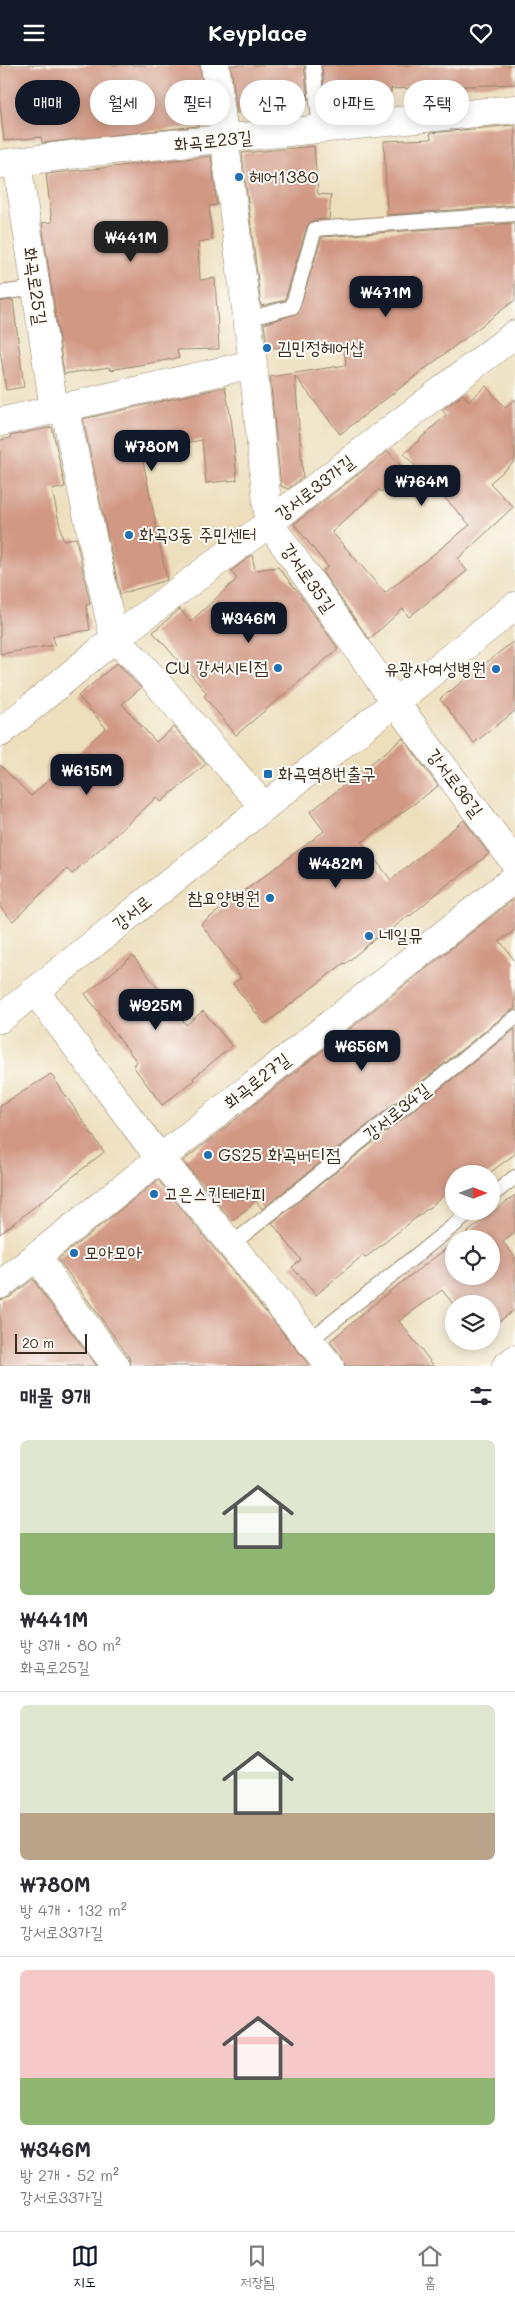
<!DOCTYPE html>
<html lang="ko">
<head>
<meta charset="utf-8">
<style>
  body { margin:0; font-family:Mali,"Poor Story",sans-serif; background:#f2f2f3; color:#2b2b33; height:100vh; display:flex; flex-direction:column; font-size:19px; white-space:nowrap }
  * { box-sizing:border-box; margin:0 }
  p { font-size:16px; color:#7c7c81 }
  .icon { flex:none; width:28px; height:28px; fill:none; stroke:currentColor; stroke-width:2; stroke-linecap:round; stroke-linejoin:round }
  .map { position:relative; height:1301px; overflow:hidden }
  .panel { display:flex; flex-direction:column; background:#fff; flex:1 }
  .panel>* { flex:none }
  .hud { position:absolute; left:15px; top:15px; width:485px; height:45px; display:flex; gap:10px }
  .needle { width:32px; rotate:90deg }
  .tools { position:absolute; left:445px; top:1100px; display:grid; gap:10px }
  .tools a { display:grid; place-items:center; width:55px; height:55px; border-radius:50%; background:#fff; box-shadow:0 2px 12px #0003; font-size:25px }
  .scale { position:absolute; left:15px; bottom:12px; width:72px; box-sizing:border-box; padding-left:5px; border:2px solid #3b2a1e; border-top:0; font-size:14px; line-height:18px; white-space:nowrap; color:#3b2a1e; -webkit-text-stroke:4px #fdfcf7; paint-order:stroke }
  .price { position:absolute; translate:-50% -42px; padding:0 11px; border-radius:10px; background:#111827; color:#fff; font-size:16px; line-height:32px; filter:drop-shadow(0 1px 2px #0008) }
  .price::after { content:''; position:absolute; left:50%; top:30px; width:15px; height:11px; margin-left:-8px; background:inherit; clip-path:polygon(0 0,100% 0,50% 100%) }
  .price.on { background:#222; color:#fff }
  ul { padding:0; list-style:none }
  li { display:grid; align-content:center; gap:10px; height:265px; padding:0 20px }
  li+li { border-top:1px solid #e1e1e2 }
  li span { display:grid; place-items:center; height:155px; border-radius:8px; color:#555 }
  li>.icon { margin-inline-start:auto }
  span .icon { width:90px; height:90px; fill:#fffc; stroke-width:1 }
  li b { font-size:21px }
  h2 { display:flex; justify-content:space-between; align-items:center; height:60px; padding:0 20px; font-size:21px }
  .chip { padding:0 18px; border-radius:22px; background:#fff; box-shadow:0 2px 12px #0003; font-size:18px; line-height:45px }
  .chip.on { background:#111827; color:#fff }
  header { display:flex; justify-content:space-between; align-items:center; height:65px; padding:0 20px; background:#111827; color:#fff; font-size:22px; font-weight:800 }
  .dock { display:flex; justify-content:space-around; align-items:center; height:70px; border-top:1px solid #e1e1e2; background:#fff; font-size:14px; color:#7c7c81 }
  .dock a { display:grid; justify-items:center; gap:2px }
  .dock .on { color:#111827 }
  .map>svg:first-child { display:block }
</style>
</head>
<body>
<header><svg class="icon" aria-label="menu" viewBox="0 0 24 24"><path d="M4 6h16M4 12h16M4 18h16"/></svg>Keyplace<svg class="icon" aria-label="heart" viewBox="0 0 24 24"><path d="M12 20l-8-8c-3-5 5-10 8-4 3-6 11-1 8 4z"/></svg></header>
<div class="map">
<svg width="515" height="1301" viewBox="0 0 515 1301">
  <rect width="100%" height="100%" fill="#fdfcf7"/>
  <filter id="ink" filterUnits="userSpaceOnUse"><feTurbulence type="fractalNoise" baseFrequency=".02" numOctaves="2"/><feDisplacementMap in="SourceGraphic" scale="10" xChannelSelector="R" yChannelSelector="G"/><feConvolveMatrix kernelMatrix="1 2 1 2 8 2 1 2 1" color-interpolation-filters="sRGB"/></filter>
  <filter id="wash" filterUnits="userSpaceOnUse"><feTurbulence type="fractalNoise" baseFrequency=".0096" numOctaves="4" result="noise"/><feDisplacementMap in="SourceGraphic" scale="20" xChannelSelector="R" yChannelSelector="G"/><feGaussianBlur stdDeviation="1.12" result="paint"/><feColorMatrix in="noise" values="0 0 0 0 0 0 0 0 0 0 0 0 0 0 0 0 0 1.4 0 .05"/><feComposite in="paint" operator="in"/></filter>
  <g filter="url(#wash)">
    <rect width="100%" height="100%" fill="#eddebc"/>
    <g id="blocks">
      <path fill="#d19884" d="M0,0H200L206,52L200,53L198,61L42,78L41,72L4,76L0,40Z
        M231,0H304L308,34L302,35L303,42L237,48Z
        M322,0H514L515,19L391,24V28L353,29V31L325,33Z
        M515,60V140L387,150L384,76L431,74L430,68Z
        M314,81L318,129L331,130L329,154L314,155L307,161L285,235L261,241L242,88Z
        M211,91L217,140L209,141L212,175L198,177L200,215L215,213L219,284L177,285L179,293L110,305L109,302L64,309L42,158L52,157L46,109Z
        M515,158V235L340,369L295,311L303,412L288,424L281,421L270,312L346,300L344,281L267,283L264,259L298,248L322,172Z
        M13,235L24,322L6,325L0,285V237Z
        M486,321L505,343L515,334V396L490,418L513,442L458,494L467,506L409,552L403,544L369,574L322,507L328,502L294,459L388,386L406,407L381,427L379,424L332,467L385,528L470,460L404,389L446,350L442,345L463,329L469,336Z
        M225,322L232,360L237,415L206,418L202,375L141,386L167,515L120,529L83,354Z
        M52,362L65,422L52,425L63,475L76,473L90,539L86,540L90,565L53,571L55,580L0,589V375L10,373V371Z
        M252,490L255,505L278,502L299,528L338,584L236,670L204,631L207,628L153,567L180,544L190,557L237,514L231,506Z
        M515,575V646L474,678L440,634Z
        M117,598L141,623L122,639L156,677L174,662L206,699L161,737L157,732L72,809L67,804L13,856L0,842V700L31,731L106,663L78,631Z
        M403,673L438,721L362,777L391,815L464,755L489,789L455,815L454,814L410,851L409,850L379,875L377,872L345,899L344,898L265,959L233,919L241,913L201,859L324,766L310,747Z
        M515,833V865L500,876L515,896V944L510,946L262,1144L256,1136L232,1156L183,1096Z
        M133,891L186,960L203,946L232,981L193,1013L194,1015L162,1040L133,1001L137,997L85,929Z
        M515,964V1089L488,1109H454V1123L365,1193L363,1190L316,1230L292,1202L301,1195L272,1158Z
        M51,1009L104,1087L0,1169V1041Z
        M158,1115L310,1301H131L129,1292L58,1194Z
        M515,1130V1168L503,1177L515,1192V1244L491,1263V1239L454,1240L442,1225L399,1256L434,1301H345L342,1292L330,1276L391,1225L454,1178V1211H491V1174H459Z
        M33,1214L42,1228L97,1301H0V1235L10,1232Z"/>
    </g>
  </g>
  <g filter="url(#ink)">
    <use href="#blocks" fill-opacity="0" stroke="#94846d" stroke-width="1"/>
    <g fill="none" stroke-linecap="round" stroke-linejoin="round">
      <defs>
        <path id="service" d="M313,0L320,65
          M0,228L36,223
          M247,254L292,242L315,164L515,149
          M491,1131L515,1112
          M232,1179L515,953
          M310,1275L472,1146"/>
        <path id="minor" d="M215,0L253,299L269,458L395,637L515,798
          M17,97L54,344
          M0,99L93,87L515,44
          M64,341L114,574L138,596L264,742
          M0,357L253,299
          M0,668L114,574L269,458L515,269
          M35,926L148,1078L330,1301
          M37,1190L55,1219L116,1301
          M0,1220L515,813
          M506,1301L515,1294"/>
        <path id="secondary" d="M0,954L515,541"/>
      </defs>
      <use href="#service" stroke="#94846d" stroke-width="16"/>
      <use href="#minor" stroke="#94846d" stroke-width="29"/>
      <use href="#secondary" stroke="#94846d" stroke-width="29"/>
      <use href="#service" stroke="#fff" stroke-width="14"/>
      <use href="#minor" stroke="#fff" stroke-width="28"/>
      <use href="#secondary" stroke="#fff" stroke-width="28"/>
    </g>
  </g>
  <g fill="#1f6fb2" stroke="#fdfcf7" stroke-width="2">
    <circle cx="239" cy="112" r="5"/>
    <circle cx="267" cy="283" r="5"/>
    <circle cx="129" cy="470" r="5"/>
    <circle cx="278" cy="603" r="5"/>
    <circle cx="496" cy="604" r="5"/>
    <rect x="263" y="704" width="10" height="10" rx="2.5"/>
    <circle cx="270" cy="833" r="5"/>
    <circle cx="369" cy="871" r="5"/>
    <circle cx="208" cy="1090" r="5"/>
    <circle cx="154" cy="1129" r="5"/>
    <circle cx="74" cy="1188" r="5"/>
  </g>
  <g text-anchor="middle" stroke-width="4" stroke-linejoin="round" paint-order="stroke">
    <g font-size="18" fill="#3b2a1e" stroke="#fdfcf7">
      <text transform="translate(213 76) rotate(-6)" y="6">화곡로23길</text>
      <text transform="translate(35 221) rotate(82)" y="6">화곡로25길</text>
      <text transform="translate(315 423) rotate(-38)" y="6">강서로33가길</text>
      <text transform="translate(308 513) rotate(55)" y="6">강서로35길</text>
      <text transform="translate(455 718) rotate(53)" y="6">강서로36길</text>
      <text transform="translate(132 848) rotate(-39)" y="6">강서로</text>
      <text transform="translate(257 1016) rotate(-38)" y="6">화곡로27길</text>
      <text transform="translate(397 1047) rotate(-39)" y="6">강서로34길</text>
    </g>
    <g font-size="18" fill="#3b2a1e" stroke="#fdfcf7" text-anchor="start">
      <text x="249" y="118">헤어1380</text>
      <text x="277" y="289">김민정헤어샵</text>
      <text x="139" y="476">화곡3동 주민센터</text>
      <text x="268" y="609" text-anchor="end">CU 강서시티점</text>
      <text x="486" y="610" text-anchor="end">유광사여성병원</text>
      <text x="278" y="715">화곡역8번출구</text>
      <text x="260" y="839" text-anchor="end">참요양병원</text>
      <text x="379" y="877">네일뮤</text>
      <text x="218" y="1096">GS25 화곡버디점</text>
      <text x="164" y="1135">고은스킨테라피</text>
      <text x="84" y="1194">모아모아</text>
    </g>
  </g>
</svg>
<div class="tools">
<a><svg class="needle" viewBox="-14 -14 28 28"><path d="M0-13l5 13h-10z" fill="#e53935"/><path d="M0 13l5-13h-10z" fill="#7c7c81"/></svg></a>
<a><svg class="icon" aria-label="locate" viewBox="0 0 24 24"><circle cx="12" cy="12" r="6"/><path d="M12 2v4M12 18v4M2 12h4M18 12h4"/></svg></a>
<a><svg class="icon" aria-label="layers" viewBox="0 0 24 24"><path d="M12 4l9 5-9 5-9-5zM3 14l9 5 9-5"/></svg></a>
</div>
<div class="scale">20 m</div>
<b class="price on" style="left:131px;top:198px">₩441M</b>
<b class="price" style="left:386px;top:253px">₩471M</b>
<b class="price" style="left:152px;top:407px">₩780M</b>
<b class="price" style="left:422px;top:442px">₩764M</b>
<b class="price" style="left:249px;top:579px">₩346M</b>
<b class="price" style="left:87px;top:731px">₩615M</b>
<b class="price" style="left:336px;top:824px">₩482M</b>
<b class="price" style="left:156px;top:966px">₩925M</b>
<b class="price" style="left:362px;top:1007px">₩656M</b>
<div class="hud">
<a class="chip on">매매</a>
<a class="chip">월세</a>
<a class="chip">필터</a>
<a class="chip">신규</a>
<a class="chip">아파트</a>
<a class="chip">주택</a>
</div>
</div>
<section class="panel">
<h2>매물 9개<svg class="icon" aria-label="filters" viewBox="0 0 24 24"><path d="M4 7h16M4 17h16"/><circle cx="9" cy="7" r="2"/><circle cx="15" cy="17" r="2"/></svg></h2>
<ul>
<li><span style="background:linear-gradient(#dfe7d0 60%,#8fb573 0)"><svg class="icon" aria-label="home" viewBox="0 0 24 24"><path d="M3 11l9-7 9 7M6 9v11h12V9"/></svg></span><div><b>₩441M</b><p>방 3개 · 80 m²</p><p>화곡로25길</p></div></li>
<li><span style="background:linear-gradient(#dfe7d0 70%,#b9a48a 0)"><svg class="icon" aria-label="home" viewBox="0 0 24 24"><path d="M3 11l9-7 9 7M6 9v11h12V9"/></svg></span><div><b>₩780M</b><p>방 4개 · 132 m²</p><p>강서로33가길</p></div></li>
<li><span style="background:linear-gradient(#f6c9c9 70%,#8fb573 0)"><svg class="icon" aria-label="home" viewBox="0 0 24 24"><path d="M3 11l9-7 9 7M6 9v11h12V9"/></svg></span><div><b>₩346M</b><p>방 2개 · 52 m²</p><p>강서로33가길</p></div></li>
</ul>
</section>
<nav class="dock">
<a class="on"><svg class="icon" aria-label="map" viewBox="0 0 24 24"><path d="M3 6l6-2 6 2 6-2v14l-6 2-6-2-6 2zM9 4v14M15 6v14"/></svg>지도</a>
<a><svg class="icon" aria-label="saved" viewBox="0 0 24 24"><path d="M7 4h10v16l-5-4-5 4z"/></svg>저장됨</a>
<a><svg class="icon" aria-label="home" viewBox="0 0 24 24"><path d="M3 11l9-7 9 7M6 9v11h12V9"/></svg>홈</a>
</nav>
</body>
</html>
